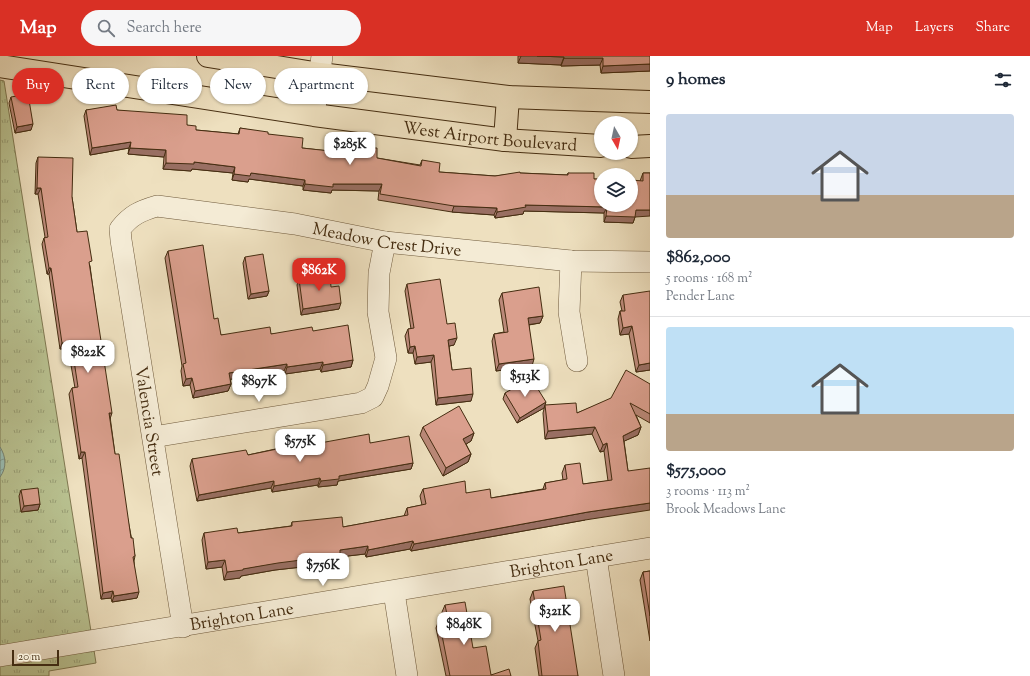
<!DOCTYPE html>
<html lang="en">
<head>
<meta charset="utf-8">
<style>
  body { margin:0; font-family:"Sorts Mill Goudy",serif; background:#f6f6f7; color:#1f2937; height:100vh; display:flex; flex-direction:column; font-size:15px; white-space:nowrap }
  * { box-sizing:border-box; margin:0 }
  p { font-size:13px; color:#747a83 }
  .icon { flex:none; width:22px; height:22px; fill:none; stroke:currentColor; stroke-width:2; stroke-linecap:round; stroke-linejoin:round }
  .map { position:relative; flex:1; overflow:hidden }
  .details { display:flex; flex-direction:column; background:#fff; width:380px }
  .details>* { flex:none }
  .hud { position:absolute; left:12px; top:12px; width:380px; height:36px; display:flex; gap:8px }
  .needle { width:26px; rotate:171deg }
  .controls { position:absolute; left:594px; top:60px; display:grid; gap:8px }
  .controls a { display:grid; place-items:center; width:44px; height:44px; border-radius:50%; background:#fff; box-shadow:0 1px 3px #0004; font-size:20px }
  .scale { position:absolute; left:12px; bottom:10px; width:47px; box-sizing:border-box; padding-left:4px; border:2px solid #452d11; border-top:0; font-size:11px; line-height:14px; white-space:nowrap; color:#452d11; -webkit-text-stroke:3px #f4ebd5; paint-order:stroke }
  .price { position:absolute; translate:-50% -34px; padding:0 9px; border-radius:8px; background:#fff; color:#222; font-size:13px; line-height:26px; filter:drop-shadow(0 1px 2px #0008) }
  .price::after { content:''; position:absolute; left:50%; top:24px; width:12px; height:9px; margin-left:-6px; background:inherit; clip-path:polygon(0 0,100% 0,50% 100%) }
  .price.on { background:#d93025; color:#fff }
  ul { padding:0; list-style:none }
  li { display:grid; align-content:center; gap:8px; height:212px; padding:0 16px }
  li+li { border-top:1px solid #e0e1e3 }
  li span { display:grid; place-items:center; height:124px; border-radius:4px; color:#555 }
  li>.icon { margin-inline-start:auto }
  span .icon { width:72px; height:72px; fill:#fffc; stroke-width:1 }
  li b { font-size:17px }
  h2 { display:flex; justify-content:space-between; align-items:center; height:48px; padding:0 16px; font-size:17px }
  .pill { padding:0 14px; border-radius:18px; background:#fff; box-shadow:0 1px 3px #0004; font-size:14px; line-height:36px }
  .pill.on { background:#d93025; color:#fff }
  header { display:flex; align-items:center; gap:24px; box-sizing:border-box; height:56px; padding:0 20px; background:#d93025; color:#fff }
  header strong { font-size:19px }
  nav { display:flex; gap:22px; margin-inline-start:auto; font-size:14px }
  .search { width:280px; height:36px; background:#f6f6f7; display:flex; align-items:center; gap:10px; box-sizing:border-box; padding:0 14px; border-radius:22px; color:#747a83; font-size:15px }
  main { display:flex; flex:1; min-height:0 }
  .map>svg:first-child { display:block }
</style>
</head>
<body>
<header>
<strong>Map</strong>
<div class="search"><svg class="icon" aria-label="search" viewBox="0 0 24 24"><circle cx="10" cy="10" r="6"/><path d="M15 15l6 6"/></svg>Search here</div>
<nav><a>Map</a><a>Layers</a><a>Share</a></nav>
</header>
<main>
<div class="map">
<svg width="650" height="620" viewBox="0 0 650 620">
  <defs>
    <pattern id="grass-tufts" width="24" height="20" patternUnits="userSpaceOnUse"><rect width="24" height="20" fill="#b9c291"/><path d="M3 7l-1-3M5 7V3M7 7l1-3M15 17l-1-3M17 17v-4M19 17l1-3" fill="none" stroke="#989e75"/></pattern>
    <pattern id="water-waves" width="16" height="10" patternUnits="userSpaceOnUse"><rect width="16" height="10" fill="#99bdb3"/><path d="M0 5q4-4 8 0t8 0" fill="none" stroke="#7f9a90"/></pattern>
  </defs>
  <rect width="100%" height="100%" fill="#eee0bf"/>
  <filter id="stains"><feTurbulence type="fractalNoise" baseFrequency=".005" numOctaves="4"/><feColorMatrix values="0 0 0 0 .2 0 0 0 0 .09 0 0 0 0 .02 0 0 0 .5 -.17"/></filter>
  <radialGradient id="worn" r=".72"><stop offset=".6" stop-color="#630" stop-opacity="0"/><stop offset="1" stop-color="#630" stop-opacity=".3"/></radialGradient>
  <path fill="url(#grass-tufts)" stroke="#7f7851" d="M0,24L4,25L96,607L49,615V620H0Z"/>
  <path fill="url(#water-waves)" stroke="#778372" d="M0,391C6,400 7,412 0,421Z"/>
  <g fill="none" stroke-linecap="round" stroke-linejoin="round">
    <defs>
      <g id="minor">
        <path d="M314,59L322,0"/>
        <path d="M571,205L569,256L577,305"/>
        <path d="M153,381L361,347L373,341L378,330L386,302L378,256L379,217L385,186"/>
        <path d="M596,501L614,620"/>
        <path d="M394,536L407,620"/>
        <path id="s1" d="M183,571L121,184L120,173C131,159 140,155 157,150L295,168L385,186L571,205L650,206"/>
        <path id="s2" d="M0,600L650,492"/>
      </g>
      <g id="major">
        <path d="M208,0L320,18L508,41L650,46"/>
        <path id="s3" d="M0,10L314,59L505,84L601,90"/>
        <path d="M505,84L508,41"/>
        <path d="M631,91L650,90"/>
      </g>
    </defs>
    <use href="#minor" stroke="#6f5a3c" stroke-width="22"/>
    <use href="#major" stroke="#452d11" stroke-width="24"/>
    <use href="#minor" stroke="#f4ebd5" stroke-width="21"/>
    <use href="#major" stroke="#eee0bf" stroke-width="22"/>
  </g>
  <path fill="#bb8979" stroke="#452d11" d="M518,0H650V15L601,17L600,9L561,10V9L518,7Z
    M11,41L31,74L15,77L9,47Z
    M86,54H117L187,69L196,74L238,78L240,72L268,78L302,92L347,97L349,92L377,102L420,109L422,104L439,116L495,120L520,117L567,119L568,117L594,123L640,125L643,117H650L633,167L604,166V157L524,155L523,158L495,162L494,159L452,156L378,144L379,135L332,134L331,137L303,134V130L249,123L248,126L232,124L233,117L192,113L191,115L163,113L164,101L128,98L129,92L90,99L84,60Z
    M38,101L72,141L77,176L90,210L115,398L135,500L134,505L137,542L112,546L111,542L101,543L82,402L79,403L69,338L72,332H75L68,292L60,293L49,218H47L42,188L44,182L45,181L38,138H35L36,107Z
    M168,195L214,263L221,279L271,278L313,275L353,304L351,311L321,316L320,313L285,318L284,315L230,323L231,328L228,335L193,342L190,329L183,330L181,315L182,310L165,202Z
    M245,201L269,235L267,240L248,243L243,207Z
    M299,223L331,231L339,253L301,259L297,229Z
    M407,228L447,268L454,289L449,290L452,314L471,345L436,349L431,306L415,308L413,297H408L405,280L408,273H411L405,235Z
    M502,237L543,260L540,267L529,269L532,310L496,315L492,285L494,278L504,276L499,244Z
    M623,239L650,314L636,316L629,278L620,279L618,263L620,255H622L620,246Z
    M650,328V367L636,359L641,371L638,379L624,385L628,415L585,464L411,495L410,493L366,501L365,498L339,501L338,507L275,514L241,520L240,522L224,524L222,511L206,513L202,484L204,477H238L291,470L292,466L343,471L404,460L407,452L422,449L420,440L423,433L466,437L491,442L543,433L545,427L563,424L562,417L565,409L583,428L608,425L604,395L600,396L592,378L545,383L543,357L545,349L577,357Z
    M505,337L544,352L517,367L503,343Z
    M423,371L474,377L471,385L466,388L471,398L468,406L443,420L420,379Z
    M320,387H370L413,407L411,413L338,425L337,429L318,431V429L272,436L271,432L197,445L190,410L192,403L248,399L280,392L281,389Z
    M21,434L40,448L38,454L21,456L19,440Z
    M650,515V585L640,524L643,516Z
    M533,535L578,620H539L535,592L538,585L530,543Z
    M445,549L491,619L511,620H446L436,572L439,564H444L442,556Z"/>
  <path fill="#996f63" stroke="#452d11" d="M521,0H537L564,1L561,9L518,7Z
    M564,2H603L600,9L561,10Z
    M650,8V15L601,17L603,10Z
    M33,68L31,74L15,77L17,71Z
    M131,86L129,92L90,99L92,92Z
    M130,92L166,94L164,101L128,98Z
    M194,106L235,111L233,117L192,113L191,115L163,113L166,107Z
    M251,117L305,124L303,130L249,123L248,126L232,124L234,118Z
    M305,128H382L379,135L332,134L331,137L303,134Z
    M37,132H41L38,138H35Z
    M525,149L607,151L604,157L524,155L523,158L495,162L497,156Z
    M454,150L497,152L494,159L452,156Z
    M636,154H650V160L635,161L633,167L604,166L606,160Z
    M49,212H51L49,218H47Z
    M269,235L267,240L248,243L251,238Z
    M341,247L339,253L301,259L303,253Z
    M543,260L540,267L526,269L528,262Z
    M632,270L629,278L620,279L623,272Z
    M457,282L454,289L445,291L448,284Z
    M71,285L68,292L60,293L62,287Z
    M415,290L413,297H408L410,291Z
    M434,299L431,306L415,308L417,301Z
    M534,303L532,310L496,315L499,308Z
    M353,304L351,311L321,316L323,309Z
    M323,306L320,313L285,318L287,311Z
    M650,307V314L636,316L639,309Z
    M287,308L284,315L226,324L229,317Z
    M192,322L190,329L183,330L186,323Z
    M231,328L228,335L193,342L195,335Z
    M473,338L471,345L436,349L438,342Z
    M546,346L544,352L517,367L520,362Z
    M109,357H112L110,363Z
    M595,371L592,378L545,383L548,375Z
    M641,371L638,379L620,387L623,380Z
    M474,377L471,385L460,392L463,383Z
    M607,387L604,395L600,396L603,389Z
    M81,396H85L82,402L79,403Z
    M471,398L468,406L443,420L446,412Z
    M413,407L411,413L338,425L337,429L318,431L321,425L339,420Z
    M320,422L318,429L272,436L274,430Z
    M274,425L271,432L197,445L199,439Z
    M650,447V454L585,464L411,495L414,488L588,456Z
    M40,448L38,454L21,456L24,450Z
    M413,485L410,493L366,501L368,494Z
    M368,490L365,498L339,501L338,507L275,514L241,520L240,522L224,524L227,516L340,494Z
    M225,504L222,511L206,513L208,506Z
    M113,535L111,542L101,543L103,537Z
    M139,536L137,542L112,546L114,540Z"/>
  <path fill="#da9f8d" stroke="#452d11" d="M537,0H650V8L603,10V2H564V1Z
    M28,38L33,68L17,71L11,41Z
    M116,49L117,54L187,59V69L196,70V74L239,78L240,72L268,76V78L303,82L302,92L349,97V92H377V102L421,110L422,104L440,107L439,116L495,120L520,116V117L568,119V117H594V123H601V149H631V124L643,125V117H650V154H636L635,161L606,160L607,151L525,149L526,151L497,156V152L454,150L380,138L382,128H333V131L305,128V124L251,117L250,120L234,118L235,111L194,106V108L166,107V94L130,92L131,86L92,92L86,54Z
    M38,101L73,102L72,141L77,176L87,175L92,205L89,206L112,357H109L115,398H119L131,482H133L135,500L133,501L139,536L114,540L113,535L103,537L85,396H81L72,332L78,331L71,285L62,287L51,212H49L44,182L48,181L41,132H37Z
    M203,189L214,263L218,262L221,279L270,271L271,278L312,271L313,275L348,269L353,304L323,309V306L287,311V308L229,317L231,328L195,335L192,322L186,323L183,308L186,307L168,195Z
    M263,198L269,235L251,238L245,201Z
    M330,218L331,231L339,230L341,247L303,253L299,223Z
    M440,223L447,268L455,267L457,282L448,284L452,314L471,312L473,338L438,342L434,299L417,301L415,290L410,291L408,273L414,272L407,228Z
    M539,231L543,260L528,262L534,303L499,308L494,278L508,276L502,237Z
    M650,235V307L639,309L632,270L623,272L620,255H625L623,239Z
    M626,314L650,328V358L630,347L641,371L623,380L628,415L650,412V447L588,456L414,488L413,485L368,494V490L340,494V499L278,507L243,513V514L227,516L225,504L208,506L204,477L237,472L238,477L292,470V466L342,461L343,471L408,459L407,452L426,448L423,433L465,425L466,437L490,433L491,442L546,433L545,427L567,423L565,409L580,407L583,428L612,424L607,387L603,389L595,371L548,375L545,349L576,347L577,357L611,342Z
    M531,322L546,346L520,362L505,337Z
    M459,350L474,377L463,383L471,398L446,412L423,371Z
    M369,378L370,387L409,380L413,407L339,420V423L321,425L320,422L274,430V425L199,439L192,403L246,394L248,399L282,392L281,389L320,382V387Z
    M38,432L40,448L24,450L21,434Z
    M650,515V560L643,516Z
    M564,530L578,620H542L538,585L541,584L533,535Z
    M465,546L473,592L486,590L491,619L509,613L511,620H450L439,564L448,563L445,549Z"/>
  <g text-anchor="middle" stroke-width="4" stroke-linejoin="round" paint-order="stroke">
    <g font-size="17" fill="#452d11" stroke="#f4ebd5">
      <text dy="6" stroke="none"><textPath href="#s3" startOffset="495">West Airport Boulevard</textPath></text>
      <text dy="6" stroke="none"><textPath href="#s1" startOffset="680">Meadow Crest Drive</textPath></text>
      <text transform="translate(150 365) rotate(81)" y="6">Valencia Street</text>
      <text dy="6" stroke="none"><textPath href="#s2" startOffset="569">Brighton Lane</textPath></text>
      <text dy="6" stroke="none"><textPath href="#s2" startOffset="245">Brighton Lane</textPath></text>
    </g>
  </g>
  <rect width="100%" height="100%" filter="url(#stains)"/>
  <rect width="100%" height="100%" fill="url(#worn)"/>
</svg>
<div class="controls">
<a><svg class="needle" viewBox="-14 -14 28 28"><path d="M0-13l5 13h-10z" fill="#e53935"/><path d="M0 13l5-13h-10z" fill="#747a83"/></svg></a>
<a><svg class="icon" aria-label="layers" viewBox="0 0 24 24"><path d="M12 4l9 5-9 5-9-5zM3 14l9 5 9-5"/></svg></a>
</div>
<div class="scale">20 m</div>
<b class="price" style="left:350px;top:110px">$285K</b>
<b class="price on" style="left:319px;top:236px">$862K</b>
<b class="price" style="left:88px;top:318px">$822K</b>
<b class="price" style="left:525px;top:342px">$513K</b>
<b class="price" style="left:259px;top:347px">$897K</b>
<b class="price" style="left:300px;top:407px">$575K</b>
<b class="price" style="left:323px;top:531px">$756K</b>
<b class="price" style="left:555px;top:577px">$321K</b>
<b class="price" style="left:464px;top:590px">$848K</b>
<div class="hud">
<a class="pill on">Buy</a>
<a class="pill">Rent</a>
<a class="pill">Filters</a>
<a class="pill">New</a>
<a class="pill">Apartment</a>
</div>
</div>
<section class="details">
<h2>9 homes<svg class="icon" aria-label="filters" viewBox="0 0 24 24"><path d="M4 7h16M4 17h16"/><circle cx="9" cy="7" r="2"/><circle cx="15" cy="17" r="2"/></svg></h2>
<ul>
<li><span style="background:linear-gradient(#c9d6e8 65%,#b9a48a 0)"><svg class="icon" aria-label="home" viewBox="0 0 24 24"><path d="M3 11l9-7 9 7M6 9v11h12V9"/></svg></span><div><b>$862,000</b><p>5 rooms · 168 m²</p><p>Pender Lane</p></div></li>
<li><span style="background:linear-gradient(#bfe0f5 70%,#b9a48a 0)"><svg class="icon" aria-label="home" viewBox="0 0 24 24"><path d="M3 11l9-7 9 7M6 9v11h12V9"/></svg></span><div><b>$575,000</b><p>3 rooms · 113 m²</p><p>Brook Meadows Lane</p></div></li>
</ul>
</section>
</main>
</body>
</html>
